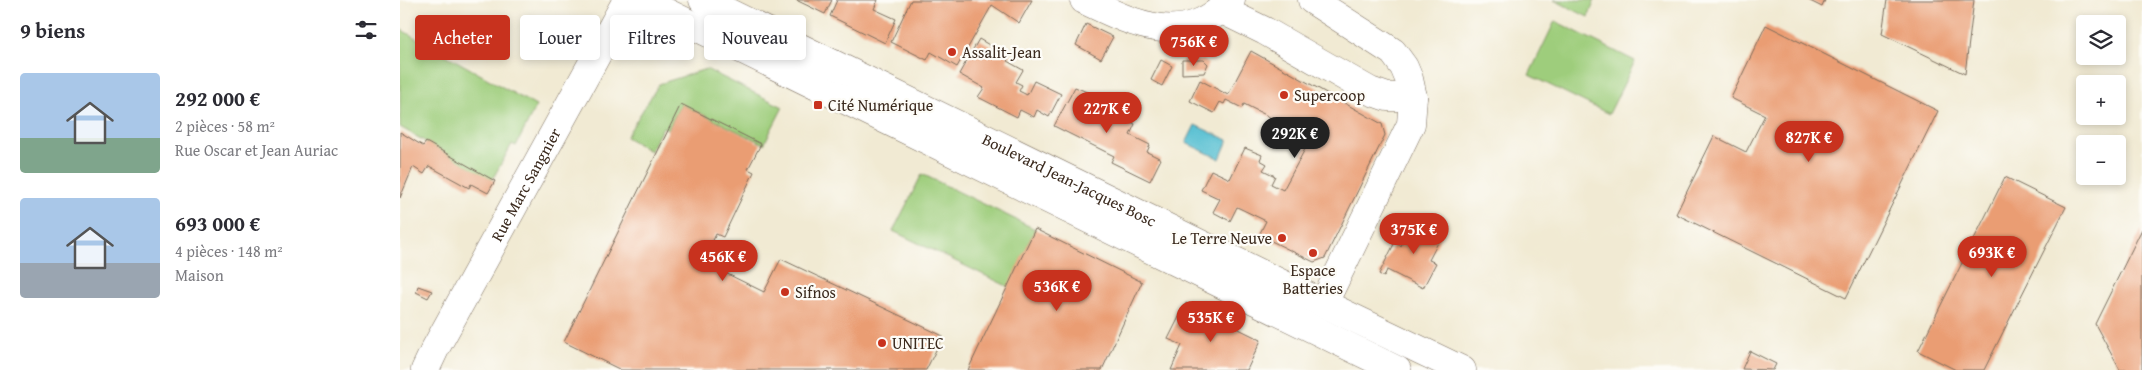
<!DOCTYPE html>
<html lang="fr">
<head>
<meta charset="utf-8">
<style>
  body { margin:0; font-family:"Gentium Book Plus",serif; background:#f7f7f7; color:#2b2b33; height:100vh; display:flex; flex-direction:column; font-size:19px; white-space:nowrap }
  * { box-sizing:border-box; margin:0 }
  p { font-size:16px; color:#7c7c81 }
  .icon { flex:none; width:28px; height:28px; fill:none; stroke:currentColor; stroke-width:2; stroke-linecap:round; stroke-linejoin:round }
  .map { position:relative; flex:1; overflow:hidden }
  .drawer { display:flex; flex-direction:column; background:#fff; width:400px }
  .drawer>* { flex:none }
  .guide { position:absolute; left:15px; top:15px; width:475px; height:45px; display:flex; gap:10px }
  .controls { position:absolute; left:1676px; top:15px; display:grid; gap:10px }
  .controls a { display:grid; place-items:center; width:50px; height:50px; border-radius:5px; background:#fff; box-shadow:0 2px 8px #0003; font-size:25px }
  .price { position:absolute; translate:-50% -42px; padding:0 11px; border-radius:18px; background:#c8321e; color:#fff; font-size:16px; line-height:32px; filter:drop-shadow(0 1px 2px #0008) }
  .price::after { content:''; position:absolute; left:50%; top:30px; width:15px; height:11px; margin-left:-8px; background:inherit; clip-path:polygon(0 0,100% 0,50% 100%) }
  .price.active { background:#222; color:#fff }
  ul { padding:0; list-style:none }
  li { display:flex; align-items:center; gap:15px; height:125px; padding:0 20px }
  li span { display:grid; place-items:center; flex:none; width:140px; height:100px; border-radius:5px; color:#555 }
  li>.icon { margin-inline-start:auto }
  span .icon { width:60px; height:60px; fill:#fffc; stroke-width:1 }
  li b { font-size:21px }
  h2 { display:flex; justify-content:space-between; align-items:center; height:60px; padding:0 20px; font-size:21px }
  .pill { padding:0 18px; border-radius:5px; background:#fff; box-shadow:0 2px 8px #0003; font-size:18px; line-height:45px }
  .pill.active { background:#c8321e; color:#fff }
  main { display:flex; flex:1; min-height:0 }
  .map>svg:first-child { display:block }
</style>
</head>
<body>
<main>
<section class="drawer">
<h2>9 biens<svg class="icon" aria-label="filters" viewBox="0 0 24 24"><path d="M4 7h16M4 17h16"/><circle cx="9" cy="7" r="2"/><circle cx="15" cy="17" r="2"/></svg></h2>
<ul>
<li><span style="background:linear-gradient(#a9c7e8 65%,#7fa58c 0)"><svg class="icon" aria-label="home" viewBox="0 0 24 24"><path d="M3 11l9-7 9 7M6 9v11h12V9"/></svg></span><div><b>292 000 €</b><p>2 pièces · 58 m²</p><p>Rue Oscar et Jean Auriac</p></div></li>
<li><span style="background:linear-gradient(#a9c7e8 65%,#9aa5b1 0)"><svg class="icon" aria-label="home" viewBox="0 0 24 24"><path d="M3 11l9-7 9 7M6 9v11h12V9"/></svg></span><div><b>693 000 €</b><p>4 pièces · 148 m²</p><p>Maison</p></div></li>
</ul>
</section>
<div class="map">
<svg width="1742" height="370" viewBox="0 0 1742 370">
  <rect width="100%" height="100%" fill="#fdfcf7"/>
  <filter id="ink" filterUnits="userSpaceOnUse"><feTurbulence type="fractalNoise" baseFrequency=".02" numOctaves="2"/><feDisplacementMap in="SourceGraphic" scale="10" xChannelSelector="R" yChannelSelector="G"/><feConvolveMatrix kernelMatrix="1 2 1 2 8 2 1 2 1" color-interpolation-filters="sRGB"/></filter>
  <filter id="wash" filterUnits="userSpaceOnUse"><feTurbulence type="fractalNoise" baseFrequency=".0096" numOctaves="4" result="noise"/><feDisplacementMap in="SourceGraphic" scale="20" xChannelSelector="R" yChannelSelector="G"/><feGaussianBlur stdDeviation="1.12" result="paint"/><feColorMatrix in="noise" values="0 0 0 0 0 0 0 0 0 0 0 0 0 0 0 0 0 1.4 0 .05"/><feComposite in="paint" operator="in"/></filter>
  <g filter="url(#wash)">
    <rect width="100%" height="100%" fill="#f1ead3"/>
    <path fill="#9ecd7b" stroke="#6c7c4c" d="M1154,0H1195L1188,17Z
      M1155,21L1235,61L1209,114L1129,75Z
      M0,29L136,106L116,146L112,144L92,180L0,127Z
      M306,69L383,107L364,144L281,104L268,129L263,127L250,151L226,137L259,84Z
      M522,174L635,229L609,287L493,231Z"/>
    <path fill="#56bfd2" stroke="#487478" d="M795,125L828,140L820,159L786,143Z"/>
    <g id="blocks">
      <path fill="#ea9d73" d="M396,0H432L425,14Z
        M437,0H478L474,9L496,19L485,43L430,16Z
        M511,0H632L619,23L592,5L557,67L531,52L527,60L491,42Z
        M1408,0H1425L1422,7Z
        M1487,0H1574L1565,74L1482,34Z
        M686,24L713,37L701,59L676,45Z
        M1366,25L1538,111L1446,298L1276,214L1314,136L1346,152L1365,115L1331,98Z
        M579,39L603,53L605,50L610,54L607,61L623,70L616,82L622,85L619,91L627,95L634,81L661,94L649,117L637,110L634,117L620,110L617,117L578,97L584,88L559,74Z
        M851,51L982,124L985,135L925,258L914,262L859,235L866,221L837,207L830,221L813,212L820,199L801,190L811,170L830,179L845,148L862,155L860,160L867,164L863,170L875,176L871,184L883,190L911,138L844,104L842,108L826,100L824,104L820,102L814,113L790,101L800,80L828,95Z
        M761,60L772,66L762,86L751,80Z
        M782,60H804L808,64L804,73L782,74Z
        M675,87L687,92L684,99L701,107L704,100L712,104L709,111L735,124L730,135L750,145L747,152L761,159L750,181L711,162L714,156L654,126Z
        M281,104L361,144L348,169L354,172L323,237L316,234L303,262L364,292L381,259L543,336L526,370H221L164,342Z
        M0,132L23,146L26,142L95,181L88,193L71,184L69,188L29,166L24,174L13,167L0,198Z
        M1605,177L1666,207L1584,370H1556L1518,351Z
        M1014,219L1043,233L1029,260L1036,263L1023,288L987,270L984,277L979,274L995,242L1001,246Z
        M635,229L742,282L702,370H568Z
        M1742,229V370H1720L1695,324Z
        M18,286L32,291L28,298L16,292Z
        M786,303L861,340L847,370H771L782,345L768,339Z
        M1350,351L1376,364L1373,370L1342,369Z"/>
    </g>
  </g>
  <g filter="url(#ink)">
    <use href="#blocks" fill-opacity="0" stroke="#7b6d5d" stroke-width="1"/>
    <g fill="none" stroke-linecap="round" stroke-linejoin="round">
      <defs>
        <g id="minor">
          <path d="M684,0C736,25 784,49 831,0"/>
          <path d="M912,0L993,52L1004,67L1009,79L1013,97L1011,124L924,303"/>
          <path d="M822,10L865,31L970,91L987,97H1013"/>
          <path id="s1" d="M25,370L35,349L227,0"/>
        </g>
        <g id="major">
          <path d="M241,0L997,370"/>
          <path id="s2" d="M303,0L868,277L1062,370"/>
        </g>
      </defs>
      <use href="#minor" stroke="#7b6d5d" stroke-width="29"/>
      <use href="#major" stroke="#7b6d5d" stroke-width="29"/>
      <use href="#minor" stroke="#fff" stroke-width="28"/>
      <use href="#major" stroke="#fff" stroke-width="28"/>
    </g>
  </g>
  <g fill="#c8321e" stroke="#fdfcf7" stroke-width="2">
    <circle cx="552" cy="52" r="5"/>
    <circle cx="884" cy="95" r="5"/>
    <rect x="413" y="100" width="10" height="10" rx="2.5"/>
    <circle cx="882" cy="238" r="5"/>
    <circle cx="913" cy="253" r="5"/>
    <circle cx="385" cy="292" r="5"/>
    <circle cx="482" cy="343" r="5"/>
  </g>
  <g text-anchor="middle" stroke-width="4.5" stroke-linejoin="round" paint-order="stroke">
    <g font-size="16" fill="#3b2a1e" stroke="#fdfcf7" text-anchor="start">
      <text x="562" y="58">Assalit-Jean</text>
      <text x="894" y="101">Supercoop</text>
      <text x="428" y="111">Cité Numérique</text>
      <text x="872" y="244" text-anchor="end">Le Terre Neuve</text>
      <text x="913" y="276" text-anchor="middle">Espace<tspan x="913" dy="18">Batteries</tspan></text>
      <text x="395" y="298">Sifnos</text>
      <text x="492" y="349">UNITEC</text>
    </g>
    <g font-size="16" fill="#3b2a1e" stroke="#fdfcf7">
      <text dy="6" stroke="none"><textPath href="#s2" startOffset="408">Boulevard Jean-Jacques Bosc</textPath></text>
      <text dy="6" stroke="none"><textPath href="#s1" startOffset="211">Rue Marc Sangnier</textPath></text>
    </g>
  </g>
</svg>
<div class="controls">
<a><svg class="icon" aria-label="layers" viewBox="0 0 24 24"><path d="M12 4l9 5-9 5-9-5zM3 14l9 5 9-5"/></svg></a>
<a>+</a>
<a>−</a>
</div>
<b class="price" style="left:794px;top:67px">756K €</b>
<b class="price" style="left:707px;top:134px">227K €</b>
<b class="price active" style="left:895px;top:159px">292K €</b>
<b class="price" style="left:1409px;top:163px">827K €</b>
<b class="price" style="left:1014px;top:255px">375K €</b>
<b class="price" style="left:1592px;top:278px">693K €</b>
<b class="price" style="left:323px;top:282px">456K €</b>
<b class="price" style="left:657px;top:312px">536K €</b>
<b class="price" style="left:811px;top:343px">535K €</b>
<div class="guide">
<a class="pill active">Acheter</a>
<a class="pill">Louer</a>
<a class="pill">Filtres</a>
<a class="pill">Nouveau</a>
</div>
</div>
</main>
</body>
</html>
